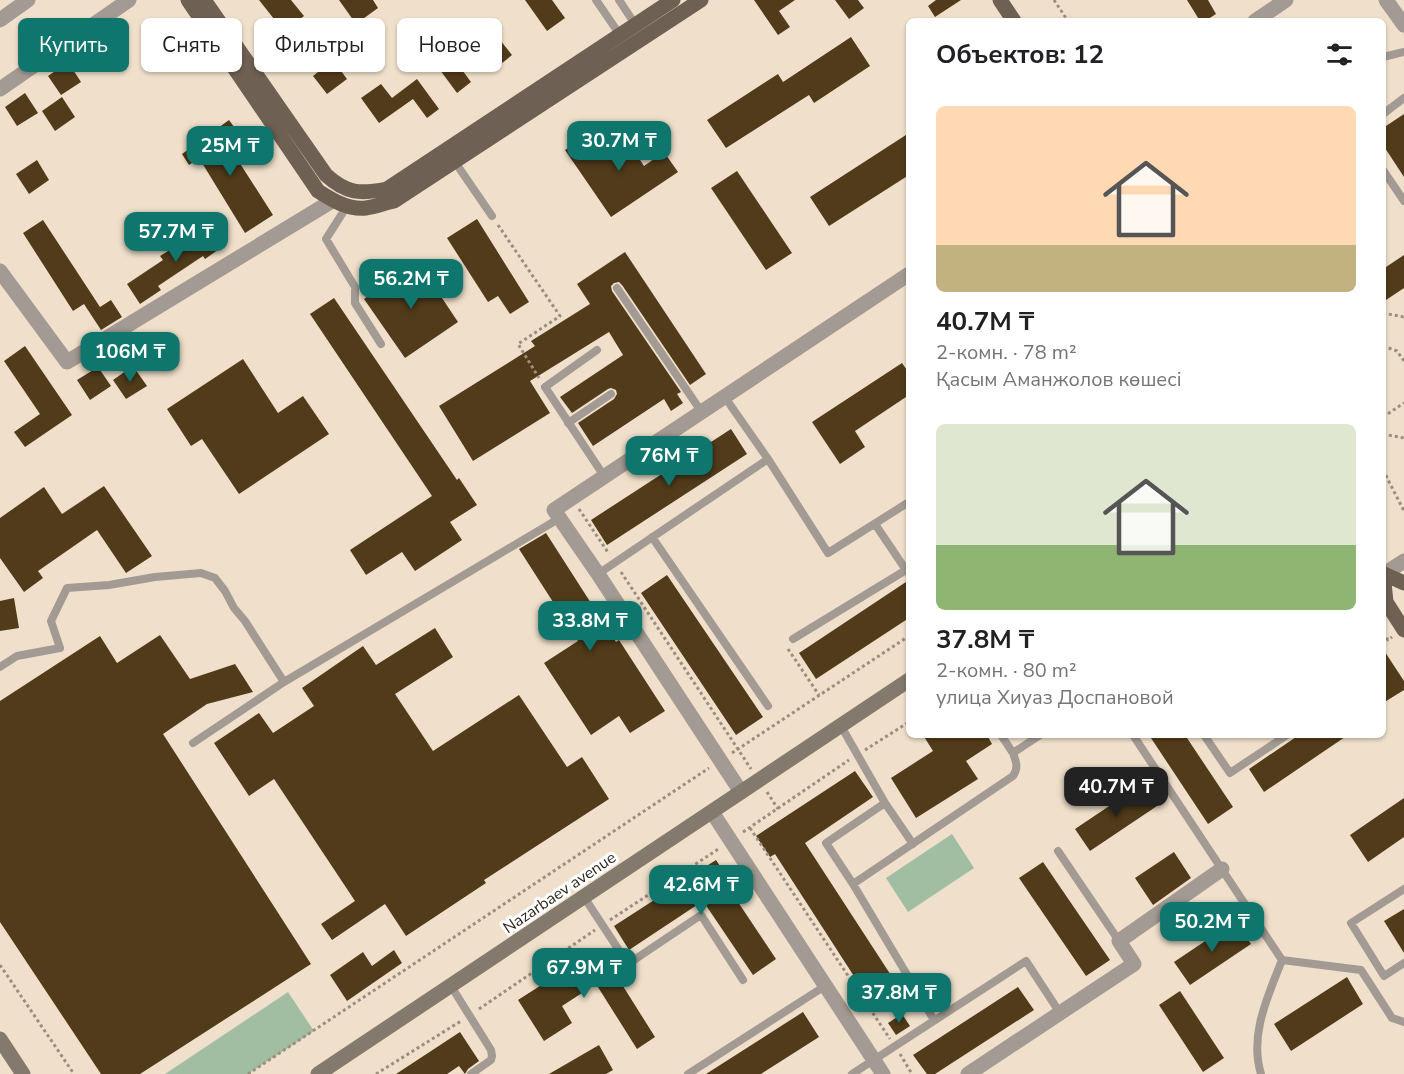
<!DOCTYPE html>
<html lang="ru">
<head>
<meta charset="utf-8">
<style>
  body { margin:0; font-family:"Nunito Sans",sans-serif; background:#f6f6f6; color:#202124; height:100vh; display:flex; flex-direction:column; font-size:22px; white-space:nowrap }
  * { box-sizing:border-box; margin:0 }
  p { font-size:20px; color:#757577 }
  .icon { flex:none; width:33px; height:33px; fill:none; stroke:currentColor; stroke-width:2; stroke-linecap:round; stroke-linejoin:round }
  .map { position:relative; flex:1; overflow:hidden }
  .details { position:absolute; left:906px; top:18px; width:480px; height:720px; display:flex; flex-direction:column; background:#fff; border-radius:9px; box-shadow:0 2px 4px #0004 }
  .details>* { flex:none }
  .top-card { position:absolute; left:18px; top:18px; width:570px; height:54px; display:flex; gap:12px }
  .price { position:absolute; translate:-50% -51px; padding:0 14px; border-radius:12px; background:#0f766e; color:#fff; font-size:20px; line-height:39px; filter:drop-shadow(0 2px 3px #0008) }
  .price::after { content:''; position:absolute; left:50%; top:36px; width:18px; height:14px; margin-left:-9px; background:inherit; clip-path:polygon(0 0,100% 0,50% 100%) }
  .price.selected { background:#222; color:#fff }
  ul { padding:0; list-style:none }
  li { display:grid; align-content:center; gap:12px; height:318px; padding:0 30px }
  li span { display:grid; place-items:center; height:186px; border-radius:9px; color:#555 }
  li>.icon { margin-inline-start:auto }
  span .icon { width:108px; height:108px; fill:#fffc; stroke-width:1 }
  li b { font-size:26px }
  h2 { display:flex; justify-content:space-between; align-items:center; height:72px; padding:0 30px; font-size:26px }
  .tag { padding:0 21px; border-radius:9px; background:#fff; box-shadow:0 2px 4px #0004; font-size:21px; line-height:54px }
  .tag.selected { background:#0f766e; color:#fff }
  .map>svg:first-child { display:block }
</style>
</head>
<body>
<div class="map">
<svg width="1404" height="1074" viewBox="0 0 1404 1074">
  <rect width="100%" height="100%" fill="#f0e0cb"/>
  <path fill="#a1bda2" d="M952,834L974,868L908,912L886,878Z
    M288,992L314,1031L248,1074H165Z"/>
  <path fill="#513b1a" d="M259,0H291L304,16L280,35L270,22L274,19Z
    M339,0H373L378,8L356,24Z
    M525,0H552L565,18L547,31Z
    M754,0H795L779,11L790,27L778,35Z
    M835,0H858L864,8L849,19Z
    M936,0H961L935,17L928,6Z
    M1187,0H1208L1216,14L1205,21H1200Z
    M493,31L512,55L496,68L477,44Z
    M851,37L870,66L814,103L809,95L726,148L707,120L778,74L783,82Z
    M451,55L471,82L457,93L437,66Z
    M333,60L347,79L327,94L313,76Z
    M68,62L81,82L61,95L48,76Z
    M417,79L439,109L427,118L413,99L379,123L361,98L381,84L392,98Z
    M25,93L38,113L17,126L5,107Z
    M62,97L75,117L55,131L42,111Z
    M1404,114V177L1383,145V128Z
    M229,120L237,131L225,140L273,215L245,233L199,158L189,165L182,154Z
    M909,133V175L829,226L810,197Z
    M623,134L644,166L664,152L678,172L611,217L565,150L588,135L599,151Z
    M37,160L49,180L29,194L16,174Z
    M737,171L792,253L766,270L711,188Z
    M477,219L529,302L510,314L498,296L488,302L447,238Z
    M43,220L100,307L111,300L122,317L101,330L84,304L73,311L23,233Z
    M212,225L225,245L205,259L203,256L158,286L161,290L140,304L127,284L163,260L160,256L181,243L182,245Z
    M625,252L706,374L690,385L622,285L619,282L614,283L611,286L612,291L681,392L677,394L683,403L671,411L664,399L593,446L578,423L614,399L617,394L616,390L611,388L608,389L572,413L560,397L623,355L609,332L530,381L550,413L473,461L439,406L535,346L531,341L590,304L577,284Z
    M1404,255V288L1383,302V269Z
    M418,262L458,322L405,358L364,299Z
    M334,298L457,480L459,478L477,505L450,522L462,540L415,571L402,552L366,575L350,550L432,496L310,314Z
    M25,346L72,415L25,447L14,432L40,414L4,361Z
    M243,359L278,413L303,396L329,434L239,494L202,439L191,446L167,409Z
    M902,363L909,373V395L855,431L865,447L840,464L812,422Z
    M133,366L147,386L126,399L113,380Z
    M98,367L111,386L90,400L77,380Z
    M731,429L747,454L607,545L591,520Z
    M104,486L152,556L126,573L97,530L38,571L43,578L24,592L0,558V518L44,487L62,514Z
    M546,533L616,642L619,640L665,711L630,733L619,716L591,735L544,663L578,641L519,549Z
    M667,575L763,717L736,735L641,593Z
    M909,580V618L816,679L799,653Z
    M14,598L19,628L0,631V601Z
    M435,628L453,657L395,694L433,751L519,695L567,767L582,757L609,799L484,880L486,883L406,936L385,904L332,940L321,924L355,901L274,779L249,796L214,743L259,713L273,733L314,706L302,688L363,646L376,665Z
    M160,635L190,679L235,664L253,692L207,704L163,734L311,964L140,1074H101L0,922V701L100,636L117,663Z
    M1383,649L1404,681V690L1383,703Z
    M923,735H987L992,744L966,761L978,779L916,818L891,778L933,751Z
    M1149,735H1185L1233,807L1208,824Z
    M1299,735H1348L1264,792L1249,769Z
    M855,771L873,797L805,843L896,983L870,1001L775,854L770,857L756,836Z
    M1142,784L1157,806L1090,851L1075,829Z
    M1404,798V837L1368,862L1350,835Z
    M1174,852L1191,878L1153,905L1135,878Z
    M716,860L724,872L720,875L776,959L753,975L703,901L629,950L614,926Z
    M1043,862L1110,960L1086,976L1019,878Z
    M1404,909V953L1384,921Z
    M1235,921L1251,944L1190,985L1174,962Z
    M599,948L655,1037L637,1049L596,984L562,1006L572,1023L544,1041L518,1000Z
    M394,950L402,963L347,1001L330,975L363,952L372,966Z
    M1347,977L1363,1004L1291,1051L1274,1024Z
    M1018,987L1034,1010L935,1074H927L913,1055Z
    M1180,991L1224,1058L1203,1072L1159,1005Z
    M803,1012L819,1037L761,1074H706Z
    M902,1014L910,1026L896,1035L888,1023Z
    M460,1032L479,1061L468,1069L465,1074L459,1066L447,1074H396Z
    M599,1045L613,1070L606,1074H549Z"/>
  <g fill="none" stroke-linecap="round" stroke-linejoin="round">
    <path stroke="#9a8e7f" stroke-width="3" stroke-dasharray="3 3" stroke-linecap="butt" d="M1054,0L1068,21
      M498,225L560,316L518,344L539,378
      M1383,313L1404,317
      M1383,346L1397,351L1404,361
      M1383,417L1404,403
      M1383,434L1404,438
      M1383,470L1404,511
      M579,509L609,554
      M621,572L751,769
      M1383,633L1388,640L1392,637
      M788,649L819,695
      M865,750L909,722
      M732,753L909,636
      M767,792L778,809
      M750,828L890,1039
      M743,832L849,760
      M610,920L720,848
      M0,965L74,1074
      M479,1009L595,930
      M900,1054L912,1074
      M248,1074L709,768
      M376,1074L461,1021"/>
    <path stroke="#a39b93" stroke-width="8" d="M596,0L620,35
      M619,0L635,24
      M1383,57L1404,52
      M1383,114L1404,98
      M455,162L492,216
      M1383,170L1404,201
      M347,206L326,239L355,287V303L381,344
      M617,288L701,411
      M597,350L545,387L604,476
      M568,423L611,394
      M768,459L828,553L909,502
      M652,537L768,706
      M598,574L768,459L724,396
      M793,639L906,570L875,524
      M0,667L17,656L60,648L51,621L67,588L109,585L155,577L201,573L215,578L225,591L234,608L245,621L284,682L193,743
      M284,682L560,518
      M841,726L885,803L913,844
      M1001,735L1013,753L1040,735
      M1133,735L1282,960L1361,970L1392,1018L1404,1022
      M1204,735L1230,773L1287,735
      M885,803L826,843L853,884L934,1020
      M1058,851L1119,941
      M853,884L1013,776C1019,767 1016,762 1013,753
      M1404,889L1351,923L1384,976L1404,963
      M584,897L628,964L701,915L743,980
      M451,986L491,1050L492,1056L491,1060L471,1074
      M688,1074L825,986
      M852,1074L1026,961L1060,1013
      M1261,1074C1249,1035 1268,996 1282,960"/>
    <path stroke="#a39b93" stroke-width="15" d="M1386,0L1404,25
      M0,20L28,0
      M1255,21L1286,0
      M0,89L129,0
      M0,271L67,362L332,201
      M741,792L598,574L554,510L909,274
      M712,812L883,1074
      M968,1074L1134,964L1119,941L1222,869"/>
    <path stroke="#a39b93" stroke-width="15" d="M1384,574L1404,561"/>
    <path stroke="#84796d" stroke-width="15" d="M0,1039L23,1074
      M318,1074L909,680"/>
    <path stroke="#6e6052" stroke-width="15" d="M188,0L318,191C332,200 348,210 366,208C375,207 385,203 394,201L701,0
      M204,0L326,175C347,194 360,194 387,189L673,0
      M1000,0L1014,21
      M1383,573L1386,602L1404,630
      M1384,574L1404,583"/>
  </g>
  <g text-anchor="middle" stroke-width="6" stroke-linejoin="round" paint-order="stroke">
    <g font-size="16" fill="#2d271f" stroke="#fff">
      <text transform="translate(559 892) rotate(-34)" y="6">Nazarbaev avenue</text>
    </g>
  </g>
</svg>
<b class="price" style="left:619px;top:172px">30.7M ₸</b>
<b class="price" style="left:230px;top:177px">25M ₸</b>
<b class="price" style="left:176px;top:263px">57.7M ₸</b>
<b class="price" style="left:411px;top:310px">56.2M ₸</b>
<b class="price" style="left:130px;top:383px">106M ₸</b>
<b class="price" style="left:669px;top:487px">76M ₸</b>
<b class="price" style="left:590px;top:652px">33.8M ₸</b>
<b class="price selected" style="left:1116px;top:818px">40.7M ₸</b>
<b class="price" style="left:701px;top:916px">42.6M ₸</b>
<b class="price" style="left:1212px;top:953px">50.2M ₸</b>
<b class="price" style="left:584px;top:999px">67.9M ₸</b>
<b class="price" style="left:899px;top:1024px">37.8M ₸</b>
<div class="top-card">
<a class="tag selected">Купить</a>
<a class="tag">Снять</a>
<a class="tag">Фильтры</a>
<a class="tag">Новое</a>
</div>
<section class="details">
<h2>Объектов: 12<svg class="icon" aria-label="filters" viewBox="0 0 24 24"><path d="M4 7h16M4 17h16"/><circle cx="9" cy="7" r="2"/><circle cx="15" cy="17" r="2"/></svg></h2>
<ul>
<li><span style="background:linear-gradient(#ffd9b3 75%,#c2b280 0)"><svg class="icon" aria-label="home" viewBox="0 0 24 24"><path d="M3 11l9-7 9 7M6 9v11h12V9"/></svg></span><div><b>40.7M ₸</b><p>2-комн. · 78 m²</p><p>Қасым Аманжолов көшесі</p></div></li>
<li><span style="background:linear-gradient(#dfe7d0 65%,#8fb573 0)"><svg class="icon" aria-label="home" viewBox="0 0 24 24"><path d="M3 11l9-7 9 7M6 9v11h12V9"/></svg></span><div><b>37.8M ₸</b><p>2-комн. · 80 m²</p><p>улица Хиуаз Доспановой</p></div></li>
</ul>
</section>
</div>
</body>
</html>
